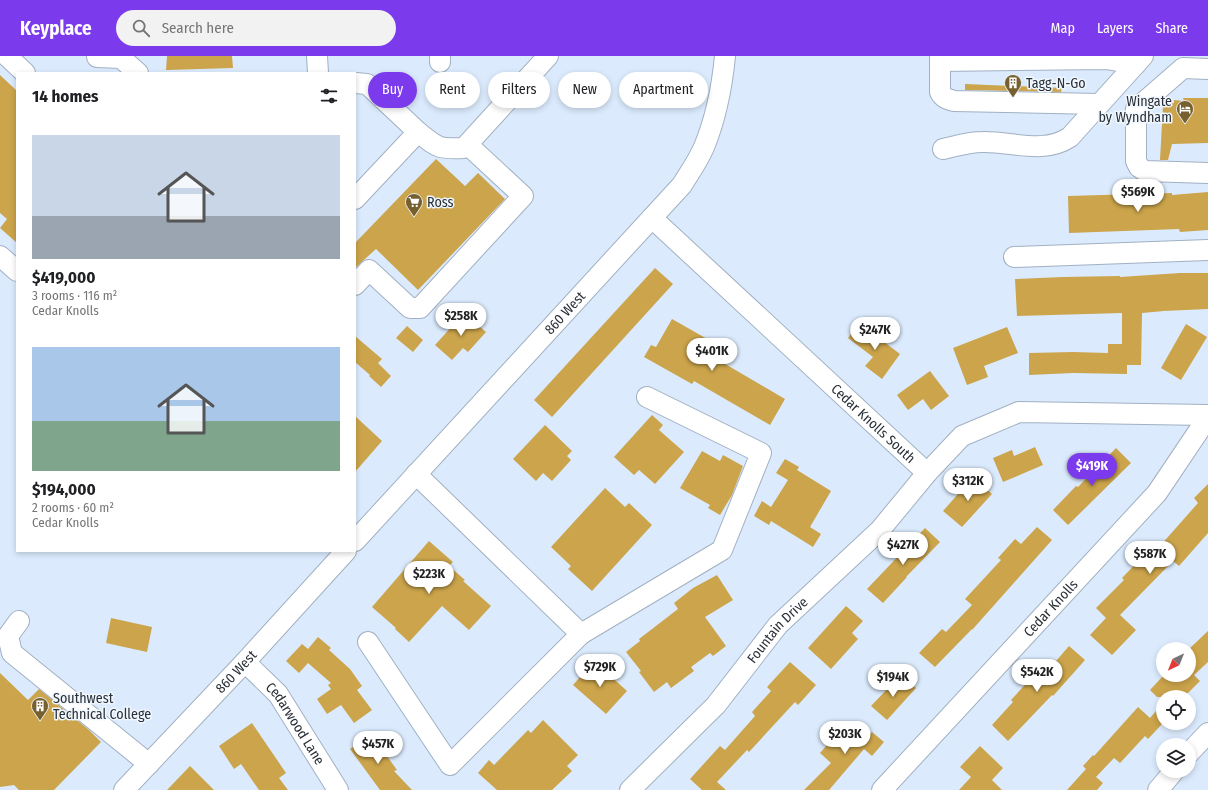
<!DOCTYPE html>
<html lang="en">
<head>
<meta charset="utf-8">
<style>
  body { margin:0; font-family:"Fira Sans Condensed",sans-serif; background:#f2f2f2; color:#202124; height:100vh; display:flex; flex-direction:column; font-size:15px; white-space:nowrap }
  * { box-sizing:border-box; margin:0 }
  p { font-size:13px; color:#757577 }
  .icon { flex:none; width:22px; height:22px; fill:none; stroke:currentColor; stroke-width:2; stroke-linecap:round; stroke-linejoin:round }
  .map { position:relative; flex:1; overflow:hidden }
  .drawer { position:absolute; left:16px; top:16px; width:340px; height:480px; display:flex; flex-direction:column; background:#fff; border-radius:0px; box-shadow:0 2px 6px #0003 }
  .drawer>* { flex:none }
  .hud { position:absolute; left:368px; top:16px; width:380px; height:36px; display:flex; gap:8px }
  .needle { width:26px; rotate:223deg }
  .tools { position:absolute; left:1156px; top:586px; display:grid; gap:8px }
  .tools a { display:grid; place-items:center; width:40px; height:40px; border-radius:50%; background:#fff; box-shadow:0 2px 6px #0003; font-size:20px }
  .price { position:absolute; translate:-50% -34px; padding:0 9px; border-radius:14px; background:#fff; color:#222; font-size:13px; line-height:26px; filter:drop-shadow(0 1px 2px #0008) }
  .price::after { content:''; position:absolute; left:50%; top:24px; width:12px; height:9px; margin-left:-6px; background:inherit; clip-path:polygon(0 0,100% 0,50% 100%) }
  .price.selected { background:#7c3aed; color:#fff }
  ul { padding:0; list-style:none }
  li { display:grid; align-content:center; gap:8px; height:212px; padding:0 16px }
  li span { display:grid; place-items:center; height:124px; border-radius:0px; color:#555 }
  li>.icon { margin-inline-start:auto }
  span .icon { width:72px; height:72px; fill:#fffc; stroke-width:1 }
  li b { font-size:17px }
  h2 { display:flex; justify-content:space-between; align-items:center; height:48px; padding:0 16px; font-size:17px }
  .chip { padding:0 14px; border-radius:18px; background:#fff; box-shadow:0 2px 6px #0003; font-size:14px; line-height:36px }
  .chip.selected { background:#7c3aed; color:#fff }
  header { display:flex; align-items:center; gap:24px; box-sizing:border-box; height:56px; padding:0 20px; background:#7c3aed; color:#fff }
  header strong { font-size:19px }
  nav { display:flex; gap:22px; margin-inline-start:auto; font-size:14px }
  .search { width:280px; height:36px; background:#f2f2f2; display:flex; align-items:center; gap:10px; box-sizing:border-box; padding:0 14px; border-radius:22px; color:#757577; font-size:15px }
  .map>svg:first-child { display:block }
</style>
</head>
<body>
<header>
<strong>Keyplace</strong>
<div class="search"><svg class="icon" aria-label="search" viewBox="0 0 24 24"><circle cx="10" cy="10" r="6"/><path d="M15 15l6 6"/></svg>Search here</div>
<nav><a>Map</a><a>Layers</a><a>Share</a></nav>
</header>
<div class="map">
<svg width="1208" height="734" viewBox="0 0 1208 734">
  <rect width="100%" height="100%" fill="#dbebfd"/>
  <path fill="#cba44b" d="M167,0H232L233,12L166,14Z
    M0,19L17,35V187L0,172L7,163L0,157Z
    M965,28L1062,32L1061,36L965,34Z
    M1183,42H1208V87L1172,88L1168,104H1160L1163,49L1174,47V44L1184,45Z
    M436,103L465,130L478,117L505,143L418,234L376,193L355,212V187Z
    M1208,136V174L1180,176L1179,173L1069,177L1068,140L1172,137V139Z
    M655,212L673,228L552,361L534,344Z
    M1180,217H1208V253L1163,255H1164L1142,257L1141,309H1127V318L1073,317L1029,319V297L1073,296L1108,297V288H1122V257L1017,260L1015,223L1063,221L1120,220V221Z
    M464,257L486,276L468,296L463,292L452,304L435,289Z
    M672,263L709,284L703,295L785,343L770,369L694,325L692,328L644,301L651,289L656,291Z
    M859,267L900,298L882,323L865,310L873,301L848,282Z
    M1186,268L1207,281L1181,324L1161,312Z
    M407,270L423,284L413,296L396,282Z
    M1007,271L1018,297L984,310L988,321L967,329L953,292Z
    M355,280L382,303L378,307L391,320L381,331L369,320L370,319L355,306Z
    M930,315L949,340L931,354L923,343L908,354L897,339Z
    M652,359L663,369L659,374L684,396L655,428L639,414L634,419L614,401Z
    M355,360L382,385L355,416Z
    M545,369L572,395L567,400L571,404L552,425L543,417L536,425L513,403Z
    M1035,391L1043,409L1003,426L993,402L1012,394L1014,400Z
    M1116,392L1131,407L1068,469L1053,454L1076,430L1078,431Z
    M702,395L720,405L723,399L743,410L732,439L720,459L708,452L710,449L680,432Z
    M785,403L799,411L797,414L831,435L810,471L821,478L813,491L771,465L769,469L754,460L762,445L771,451L788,424L776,417Z
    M973,421L992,438L962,471L943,455Z
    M1208,428V477L1179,510L1173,505L1120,559L1136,574L1112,599L1090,579L1106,562L1096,552L1124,524L1122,522L1148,495L1152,499L1198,447L1194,442Z
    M605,432L625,451L629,447L652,469L592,535L568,513L571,510L551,491Z
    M1037,471L1052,484L972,574V573L935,611L919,597L942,573L946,576L972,549L965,543L1001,504L998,502L1015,483L1021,488Z
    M925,472L940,486L906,521H907L883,547L867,533Z
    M429,485L453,506L449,510L465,524L463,525L491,550L469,574L442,550L409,586L395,573L396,572L372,551Z
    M717,519L733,544L705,561L726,590L713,600L710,597L691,611L694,615L671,632L667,626L654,636L639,616L641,615L626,596L640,585L639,583L678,553L674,547L693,532Z
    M846,550L863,565L852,577L858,583L831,613L808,592Z
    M111,562L152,571L147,596L106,587Z
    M1208,575V606L1194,619L1200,625L1184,641H1157L1150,634L1164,619H1168L1173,624L1178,619H1189V593Z
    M318,581L331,592L329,594L350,613L362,630L357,634L372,654L354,667L341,649L327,658L317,643L331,633L328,629L331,627L308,607L299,617L286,605L302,588L308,593Z
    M1069,590L1085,604L1053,640L1052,639L1008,685L992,669L1013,646L1011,644L1045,607L1050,612Z
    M594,605L627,635L606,658L573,629Z
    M790,606L816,629L798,649L795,646L749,696L747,694L717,726L726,734H702L690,723L720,690L725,694L755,660L752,656L771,635L767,631Z
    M0,617L28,644L39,633L89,674L101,686L54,734H19L14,729L0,731Z
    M904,621L916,632L887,664L871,650L891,629L894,631Z
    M1163,647V667L1148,683L1145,680L1120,707L1114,702L1096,721L1103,727L1097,734H1067L1086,713L1083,710L1093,699L1094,700L1138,651L1150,662Z
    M543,664L578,699L567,710L572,715L552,734H497L478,717L489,704L494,709L528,674L531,677Z
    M857,666L870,678L872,676L884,686L872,700L864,693L829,734H804L831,707L820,697L834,681L839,685Z
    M252,667L286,717L279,722L288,734H259L241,708L234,713L219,690Z
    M371,678L397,714L394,715L412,734H380L350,693Z
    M980,690L1003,712L992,724L1002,734H959L971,721L960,711Z
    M190,710L214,734H167Z"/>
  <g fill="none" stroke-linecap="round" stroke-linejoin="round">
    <defs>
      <g id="minor">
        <path d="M7,0L25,17"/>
        <path d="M317,0L318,17"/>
        <path d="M940,0V36C943,42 947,43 954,45L1099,48"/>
        <path d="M97,1L121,2L138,17"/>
        <path d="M940,5L1106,3L1136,8"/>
        <path d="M440,6V0"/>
        <path d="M1208,13L1183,12L1136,53V105L1139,111L1145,115L1208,117"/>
        <path d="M355,27L367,28L418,76"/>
        <path d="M943,93C956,90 969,86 982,86C1012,85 1043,99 1070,81L1143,0"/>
        <path d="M355,143L418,76C438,92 438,93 464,92L548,0"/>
        <path id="s1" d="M652,162L927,417"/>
        <path d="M0,200L17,215"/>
        <path d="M1014,201L1208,194"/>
        <path d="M355,229L369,214L410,252H420L523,140L468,89"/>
        <path d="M416,418L581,578"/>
        <path id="s2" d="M355,485L682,129C690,116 698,105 704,91C716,62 722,31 725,0"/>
        <path d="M19,565L8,580L12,597L149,708"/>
        <path d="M368,586L450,709L581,578L722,494L761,397L647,341"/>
        <path id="s3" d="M245,606L278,638L338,734"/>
        <path d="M1189,697L1208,677"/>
        <path id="s4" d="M124,734L245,606L346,495"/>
        <path id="s5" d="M630,734L716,649L778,569L880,474L927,417L962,380L1019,356L1208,359"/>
        <path id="s6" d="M882,734L1157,437L1208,361"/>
        <path d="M1158,734L1174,715"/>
      </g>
    </defs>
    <use href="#minor" stroke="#a1b0c2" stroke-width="22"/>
    <use href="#minor" stroke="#fff" stroke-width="20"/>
  </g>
  <defs>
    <symbol id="building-pin" viewBox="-11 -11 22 30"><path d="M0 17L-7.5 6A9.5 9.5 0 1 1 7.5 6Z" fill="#766030" stroke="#f0f7fe"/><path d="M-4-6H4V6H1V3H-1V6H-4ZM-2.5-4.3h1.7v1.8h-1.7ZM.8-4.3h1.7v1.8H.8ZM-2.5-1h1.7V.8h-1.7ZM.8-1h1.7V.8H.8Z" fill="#fff"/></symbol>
    <symbol id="hotel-pin" viewBox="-11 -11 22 30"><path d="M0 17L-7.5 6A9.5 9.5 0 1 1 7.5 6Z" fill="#766030" stroke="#f0f7fe"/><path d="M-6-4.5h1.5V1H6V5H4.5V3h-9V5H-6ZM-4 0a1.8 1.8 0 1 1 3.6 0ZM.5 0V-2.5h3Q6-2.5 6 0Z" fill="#fff"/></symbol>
    <symbol id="supermarket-pin" viewBox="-11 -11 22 30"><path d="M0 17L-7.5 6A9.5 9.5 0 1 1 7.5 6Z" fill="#766030" stroke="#f0f7fe"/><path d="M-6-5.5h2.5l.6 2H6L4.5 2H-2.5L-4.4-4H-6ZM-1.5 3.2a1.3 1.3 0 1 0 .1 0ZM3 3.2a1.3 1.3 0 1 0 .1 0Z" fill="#fff"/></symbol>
  </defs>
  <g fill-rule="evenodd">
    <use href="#building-pin" x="1003" y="17" width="20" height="27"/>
    <use href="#hotel-pin" x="1175" y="43" width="20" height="27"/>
    <use href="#supermarket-pin" x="404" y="136" width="20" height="27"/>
    <use href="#building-pin" x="30" y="640" width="20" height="27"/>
  </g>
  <g text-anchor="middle" stroke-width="3" stroke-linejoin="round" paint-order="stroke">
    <g font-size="14" fill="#2a3037" stroke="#f0f7fe" text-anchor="start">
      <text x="1026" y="32">Tagg-N-Go</text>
      <text x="1172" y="50" text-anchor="end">Wingate<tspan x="1172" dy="16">by Wyndham</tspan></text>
      <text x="427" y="151">Ross</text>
      <text x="53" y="647">Southwest<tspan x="53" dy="16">Technical College</tspan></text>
    </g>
    <g font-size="14" fill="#2a3037" stroke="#f0f7fe">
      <text dy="5" stroke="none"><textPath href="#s2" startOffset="310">860 West</textPath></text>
      <text dy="5" stroke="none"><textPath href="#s1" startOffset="302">Cedar Knolls South</textPath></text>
      <text dy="5" stroke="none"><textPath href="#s6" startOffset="248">Cedar Knolls</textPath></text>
      <text dy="5" stroke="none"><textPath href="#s5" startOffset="218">Fountain Drive</textPath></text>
      <text dy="5" stroke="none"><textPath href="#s4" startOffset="163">860 West</textPath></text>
      <text dy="5" stroke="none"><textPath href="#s3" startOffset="80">Cedarwood Lane</textPath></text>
    </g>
  </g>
</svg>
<div class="tools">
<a><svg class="needle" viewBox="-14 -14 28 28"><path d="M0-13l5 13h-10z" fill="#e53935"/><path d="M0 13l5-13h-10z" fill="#757577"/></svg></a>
<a><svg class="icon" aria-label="locate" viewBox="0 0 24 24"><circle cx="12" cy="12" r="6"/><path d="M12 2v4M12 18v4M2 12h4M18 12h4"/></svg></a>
<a><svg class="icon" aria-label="layers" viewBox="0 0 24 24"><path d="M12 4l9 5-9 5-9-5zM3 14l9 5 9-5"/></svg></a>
</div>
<b class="price" style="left:1138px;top:157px">$569K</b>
<b class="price" style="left:461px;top:281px">$258K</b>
<b class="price" style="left:875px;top:295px">$247K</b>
<b class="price" style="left:712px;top:316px">$401K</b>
<b class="price selected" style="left:1092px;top:431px">$419K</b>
<b class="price" style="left:968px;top:446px">$312K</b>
<b class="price" style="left:903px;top:510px">$427K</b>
<b class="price" style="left:1150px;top:519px">$587K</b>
<b class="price" style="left:429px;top:539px">$223K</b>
<b class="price" style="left:600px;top:632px">$729K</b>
<b class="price" style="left:1037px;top:637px">$542K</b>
<b class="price" style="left:893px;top:642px">$194K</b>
<b class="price" style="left:845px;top:699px">$203K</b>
<b class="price" style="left:378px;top:709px">$457K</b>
<div class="hud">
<a class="chip selected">Buy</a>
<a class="chip">Rent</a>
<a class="chip">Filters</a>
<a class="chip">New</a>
<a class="chip">Apartment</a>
</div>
<section class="drawer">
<h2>14 homes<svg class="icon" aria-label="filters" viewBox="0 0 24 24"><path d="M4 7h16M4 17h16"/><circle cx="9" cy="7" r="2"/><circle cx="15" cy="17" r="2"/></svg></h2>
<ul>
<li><span style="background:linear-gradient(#c9d6e8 65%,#9aa5b1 0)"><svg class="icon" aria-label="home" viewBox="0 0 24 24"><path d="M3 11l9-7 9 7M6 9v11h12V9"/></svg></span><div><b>$419,000</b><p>3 rooms · 116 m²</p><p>Cedar Knolls</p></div></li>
<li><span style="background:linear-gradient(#a9c7e8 60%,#7fa58c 0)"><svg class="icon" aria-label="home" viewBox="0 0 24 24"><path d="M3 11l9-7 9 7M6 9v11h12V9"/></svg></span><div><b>$194,000</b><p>2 rooms · 60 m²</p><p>Cedar Knolls</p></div></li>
</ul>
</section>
</div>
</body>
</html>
